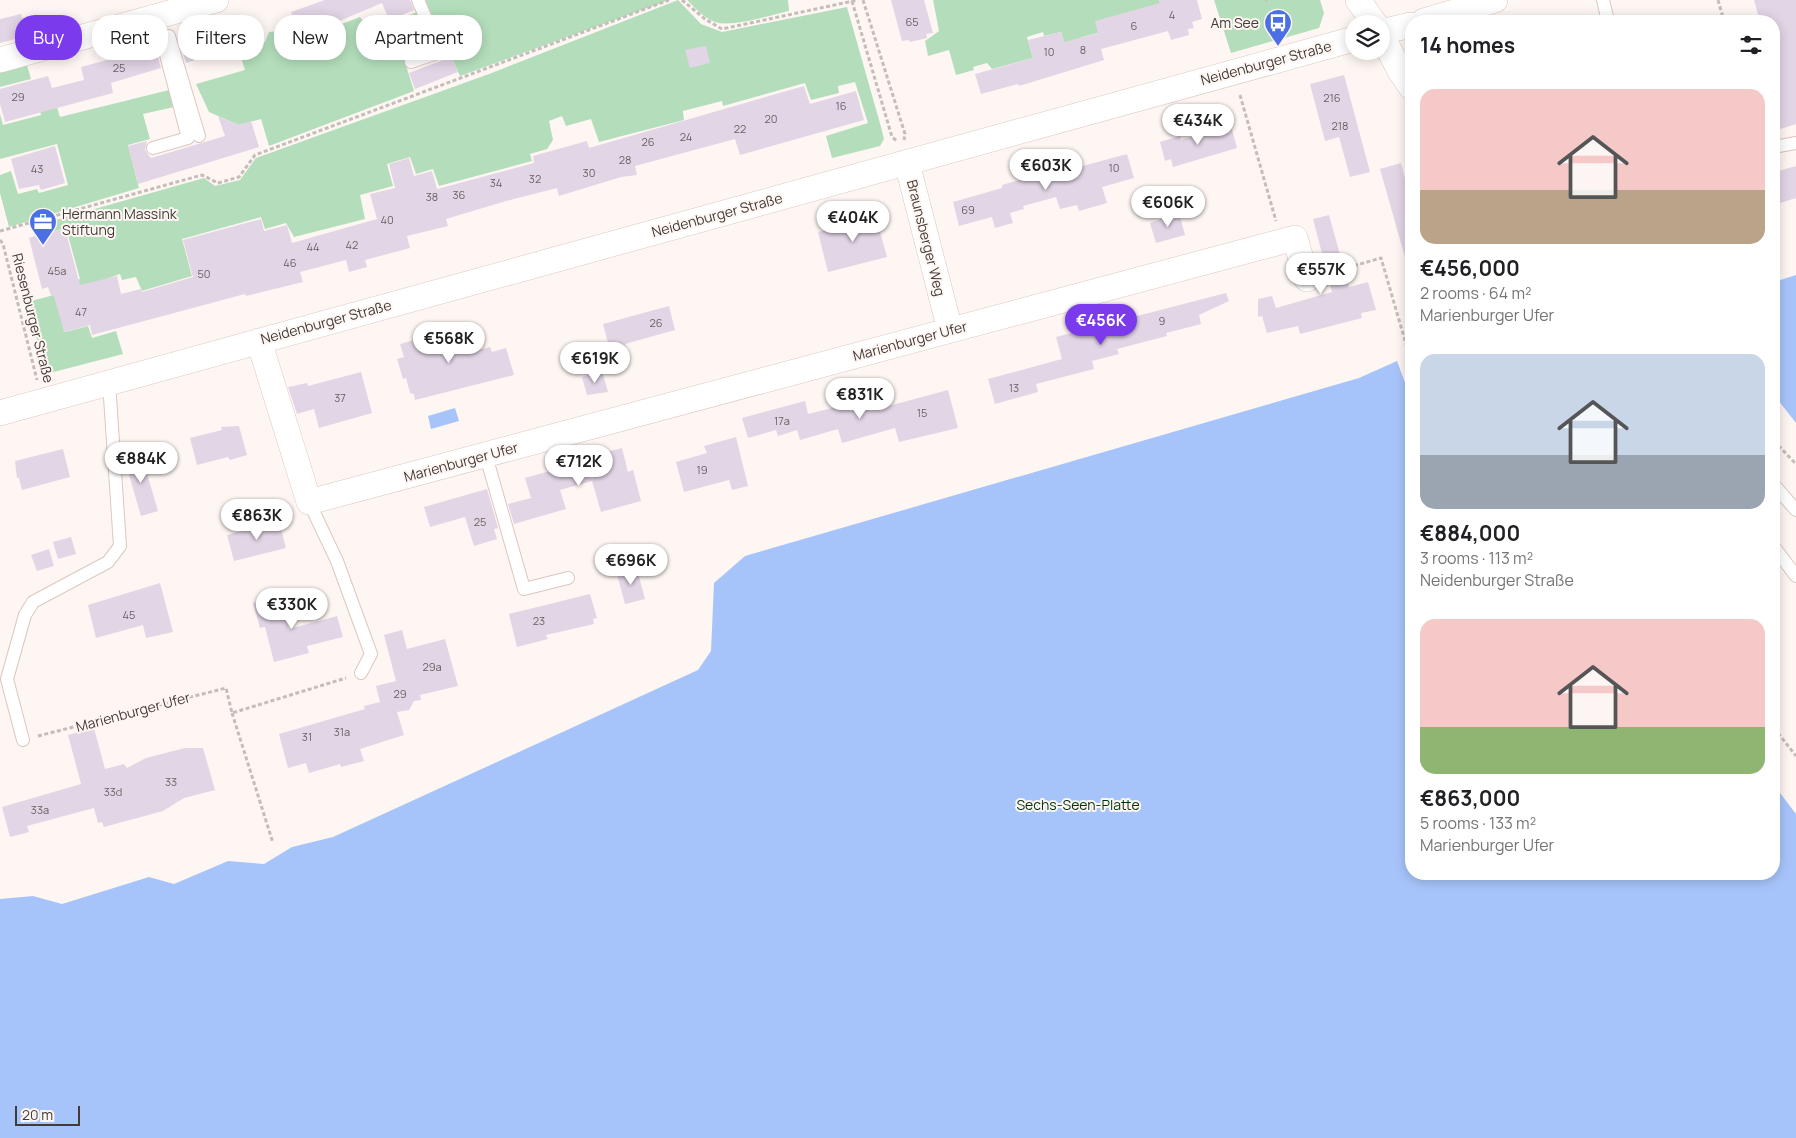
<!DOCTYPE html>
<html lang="en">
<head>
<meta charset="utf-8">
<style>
  body { margin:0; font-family:Manrope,sans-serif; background:#f6f6f6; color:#202124; height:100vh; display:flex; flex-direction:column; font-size:19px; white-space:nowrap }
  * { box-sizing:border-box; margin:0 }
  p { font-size:16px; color:#757577 }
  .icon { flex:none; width:28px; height:28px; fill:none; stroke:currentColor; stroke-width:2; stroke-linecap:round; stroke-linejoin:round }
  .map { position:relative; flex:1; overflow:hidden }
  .sheet { position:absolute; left:1405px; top:15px; width:375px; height:865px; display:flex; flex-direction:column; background:#fff; border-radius:20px; box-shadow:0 2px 12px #0003 }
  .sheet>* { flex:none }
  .banner { position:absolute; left:15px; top:15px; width:475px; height:45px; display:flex; gap:10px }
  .tools { position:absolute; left:1345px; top:15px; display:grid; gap:10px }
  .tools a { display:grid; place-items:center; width:45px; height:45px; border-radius:50%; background:#fff; box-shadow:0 2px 12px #0003; font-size:25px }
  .scale { position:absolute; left:15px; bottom:12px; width:65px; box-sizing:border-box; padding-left:5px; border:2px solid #433b37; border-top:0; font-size:14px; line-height:18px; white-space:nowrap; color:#433b37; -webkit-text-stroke:4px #fef6f2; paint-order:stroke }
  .price { position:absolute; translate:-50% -42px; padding:0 11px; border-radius:18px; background:#fff; color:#222; font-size:16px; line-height:32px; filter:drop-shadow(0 1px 2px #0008) }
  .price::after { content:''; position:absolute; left:50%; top:30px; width:15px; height:11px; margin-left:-8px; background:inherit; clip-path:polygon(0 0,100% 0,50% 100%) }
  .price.selected { background:#7c3aed; color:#fff }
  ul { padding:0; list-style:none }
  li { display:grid; align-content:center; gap:10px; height:265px; padding:0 15px }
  li span { display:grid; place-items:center; height:155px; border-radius:15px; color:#555 }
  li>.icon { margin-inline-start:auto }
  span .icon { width:90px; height:90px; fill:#fffc; stroke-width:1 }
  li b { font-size:21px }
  h2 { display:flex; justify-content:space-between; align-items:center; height:60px; padding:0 15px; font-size:21px }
  .tag { padding:0 18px; border-radius:20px; background:#fff; box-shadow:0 2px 12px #0003; font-size:18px; line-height:45px }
  .tag.selected { background:#7c3aed; color:#fff }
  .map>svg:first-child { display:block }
</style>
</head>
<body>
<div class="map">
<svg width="1796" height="1138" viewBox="0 0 1796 1138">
  <rect width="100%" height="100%" fill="#fef6f2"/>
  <path fill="#b4debb" d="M425,0H669L460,76Z
    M678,0L701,24L722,32L847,7L881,127L884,139L880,146L832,158L826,136L868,123L855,82L838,86L839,93L811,100L805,83L723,106L722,101L683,111L684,120L599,142L591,119L566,126L562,116L549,121L553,140L547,149L530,154L532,161L439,186L433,169L416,174L410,157L387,164L393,186L360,195L365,219L294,237L286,223L265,229L261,217L182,239L192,276L142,291L136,277L122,280L120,274L72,291L69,283L80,279L66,228L54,231L52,221L204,178L215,186L240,180L256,158L489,74Z
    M687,0H788L789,11C770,15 733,28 715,22C704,18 695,8 687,0Z
    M933,0H1159L1161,6L1109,30L1082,37L1065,45L1061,32L1044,36L1043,32L1027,37L1033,58L992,69L987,63L973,67L974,70L956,75L949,50L928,56L925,41L939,31Z
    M1214,0H1320L1324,13L1319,28L1231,53Z
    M417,12L430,44L403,56L414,91L269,146L261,119L239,125L209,112L196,84L245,70L238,48L265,42L269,32L279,31L284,42L308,37L315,45L342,34L339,25L360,17L364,22L385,15L391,23Z
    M27,65L31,79L0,87V71Z
    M169,90L174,107L143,114L150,139L128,145L139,188L9,227L0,193V175L11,171L18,194L37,189L39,193L68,185L57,144L0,159V114L3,125L41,115L37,97L53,94L60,117Z
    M54,295L65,332L88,326L92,338L116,331L123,354L46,374L27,302Z"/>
  <path fill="#a7c4fa" d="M1796,275V423L1774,395V282Z
    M1397,361L1407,388L1411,387V874H1774V785L1796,814V1138H0V899L33,896L62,904L149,877L174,884L228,861L264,864L292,847L333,837L698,670L711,651L714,583L745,556L1359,378Z
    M455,408L459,421L431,429L428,416Z"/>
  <path fill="#e2d5e6" d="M325,0H410L414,10L389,20L382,3L337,22L340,32L314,42L311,33L300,37L291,12Z
    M891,0H924L933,33L926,34L927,38L910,42L909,40L902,41Z
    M1159,0H1197L1202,19L1192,22L1194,28L1188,29L1189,35L1171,40L1168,31L1101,49L1104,60L1019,86L1018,84L981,94L975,74L1033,58L1028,40L1061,32L1064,42L1098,33L1095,21L1160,3Z
    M1754,0H1796V124L1774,131V21H1760Z
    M21,14L27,36L0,43V19Z
    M254,17L258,40L186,63L179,40Z
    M706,46L710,63L690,68L685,50Z
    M155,47L161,68L111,83L113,93L5,122L0,104V89L48,76L52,88L84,80L81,67Z
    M451,57L458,72L415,89L409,73Z
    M1344,75L1370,172L1350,177L1339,137L1325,141L1310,84Z
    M804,86L810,104L856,91L864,120L740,155L735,139L635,166L637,175L621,177L559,196L557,188L506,201L446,219L448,226L407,236L410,248L365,260L367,267L349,272L346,260L300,272L303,282L246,296L245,294L92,335L90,325L64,332L54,296H51L48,287L42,289L29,238L35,236L32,227L51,222L54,231L65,229L80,285L117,276L121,294L141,289L142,292L193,277L183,240L261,219L264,231L287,225L292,243L377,219L370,194L395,188L389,164L409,158L414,176L432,171L437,189L534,163L533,156L587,141L589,148Z
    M218,116L239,125L251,121L259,147L138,184L128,146L147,141L145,150L151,158L225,136Z
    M1231,126L1237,148L1173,167L1171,159L1165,161L1160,142L1180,136L1181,140Z
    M55,146L65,183L41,190L39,185L19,189L11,159Z
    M1127,154L1134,178L1102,187L1107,203L1079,211L1077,205L1060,209L1056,197L1023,206L1024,209L1010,213L1013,223L995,228L992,217L959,226L953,202L1002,188V185L1023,179L1022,174L1066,162L1068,170Z
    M1401,163L1411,202V260L1406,261L1380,169Z
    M1796,166V198L1774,205V172Z
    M874,210L887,257L828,272L818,232L860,221L858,214Z
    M1179,213L1185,235L1156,243L1150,223Z
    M1329,215L1349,287L1368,282L1376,310L1361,313L1362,318L1300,334L1298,326L1267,333L1262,316L1258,317V299L1272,296L1276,308L1332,292L1313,219Z
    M1226,293L1229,301L1199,315L1201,324L1166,333L1167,336L1117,349L1119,354L1092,361L1094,369L1036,384L1038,392L995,404L988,379L1062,359L1056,337Z
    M669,306L675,330L625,344L630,360L614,365L603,324Z
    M460,327L467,353L490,347L492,352L506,348L514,375L415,400L414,394L410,393L406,378L403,379L397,359L404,357L400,344Z
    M602,371L608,392L587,395L582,377Z
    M361,372L372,413L319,428L314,409L297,414L288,387L307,383L308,386Z
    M948,390L958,428L899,442L895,428L842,443L838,429L800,440L797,430L778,436L776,430L748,438L742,418L805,401L808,414L848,404L850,411L868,405L870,411Z
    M239,426L247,455L230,460L228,457L197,465L190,438L222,430L221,427Z
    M736,437L748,486L732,490L729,480L684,492L676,462L707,453L704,446Z
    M622,448L628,472L633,470L641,501L601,512L592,481L560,490L566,509L514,524L508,504L531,498L525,478L550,471L557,459L593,479L587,457Z
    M63,449L70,477L22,490L19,478H17L15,461Z
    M141,453L158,511L141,516L124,458Z
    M487,489L498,528L494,529L497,539L474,546L465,517L430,527L424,507Z
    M279,521L286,548L234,561L227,535Z
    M71,537L76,554L58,559L53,542Z
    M49,549L54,566L37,571L31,555Z
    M637,569L645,599L625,604L617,574Z
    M160,583L173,632L146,638L143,625L96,638L88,605Z
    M590,594L597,618L593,619L594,624L546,635L548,639L517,647L509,614Z
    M281,596L289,629L337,616L343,637L307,646L309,653L274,662L265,627L260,628L253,603Z
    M402,630L407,649L445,639L458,686L420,695L421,700L414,701L409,710L397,712L404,735L360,749L364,761L341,767L340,764L309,773L306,763L288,768L279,734L365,709L364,706L380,702L376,686L396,681L384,635Z
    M94,728L105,769L124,764L127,768L146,758L185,748H203L215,790L184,798L163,811L104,827L102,822L98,823L94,808L27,826L29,832L10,837L2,807L81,784L68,735Z"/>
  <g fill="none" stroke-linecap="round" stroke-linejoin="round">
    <defs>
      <path id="lane" d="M1603,0L1608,21
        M169,36L199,136
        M411,62L440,52L418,0
        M1774,147L1796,143
        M153,148L188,138L156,17
        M486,456L524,589L568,578
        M1774,485L1796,510
        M309,502L337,561L371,654L361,673
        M1774,547L1796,576
        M23,740L7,679L25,615L33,602L108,562L120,546L109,382"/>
      <path id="street" d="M1358,0L1375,24
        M1424,21L1495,0
        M1381,32L1411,25
        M1381,34L1400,71L1411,87
        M0,60L216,0
        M907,163L950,330
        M259,341L309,502L1295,238L1307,279
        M0,413L1354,39"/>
    </defs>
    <use href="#lane" stroke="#dcc7bf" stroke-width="14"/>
    <use href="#street" stroke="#dcc7bf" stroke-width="26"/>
    <path stroke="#c5bdb9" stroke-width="3" stroke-dasharray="4 2.5" stroke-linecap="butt" d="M682,0L705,19L722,29L858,0
      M863,0L905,134L904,140
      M1266,0L1267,1
      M1718,0L1724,21
      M852,1L892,137L897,141
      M1240,95L1276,221
      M0,231L202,175L218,183L239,177L255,155L669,0
      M0,240L3,244L37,380
      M1329,273L1381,258L1411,361
      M1774,441L1796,464
      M1774,633L1775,632
      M232,713L273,843
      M1774,728L1796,756
      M38,736L226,688L232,713L346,678"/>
    <use href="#lane" stroke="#fff" stroke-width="12"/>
    <use href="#street" stroke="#fff" stroke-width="25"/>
  </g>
  <defs>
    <symbol id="bus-pin" viewBox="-11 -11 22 30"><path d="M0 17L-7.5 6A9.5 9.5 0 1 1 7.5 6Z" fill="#4c70e3" stroke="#fef6f2"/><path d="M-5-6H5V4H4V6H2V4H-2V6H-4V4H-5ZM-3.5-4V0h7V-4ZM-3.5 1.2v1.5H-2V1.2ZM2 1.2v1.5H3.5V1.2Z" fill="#fff"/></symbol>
    <symbol id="office-pin" viewBox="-11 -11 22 30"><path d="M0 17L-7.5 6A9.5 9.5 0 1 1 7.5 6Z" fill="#4c70e3" stroke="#fef6f2"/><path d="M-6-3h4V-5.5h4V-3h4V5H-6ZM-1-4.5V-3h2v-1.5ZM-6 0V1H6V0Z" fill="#fff"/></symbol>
  </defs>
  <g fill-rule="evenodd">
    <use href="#bus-pin" x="1262" y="7" width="32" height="43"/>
    <use href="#office-pin" x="27" y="206" width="32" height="43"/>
  </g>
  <g text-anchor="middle" stroke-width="4" stroke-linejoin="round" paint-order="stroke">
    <g font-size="11" fill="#6b6263">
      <text x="1172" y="19">4</text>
      <text x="912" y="26">65</text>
      <text x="1134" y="30">6</text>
      <text x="1083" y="54">8</text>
      <text x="1049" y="56">10</text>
      <text x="119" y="72">25</text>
      <text x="18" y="101">29</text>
      <text x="1332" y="102">216</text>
      <text x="841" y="110">16</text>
      <text x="771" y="123">20</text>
      <text x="1340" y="130">218</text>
      <text x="740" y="133">22</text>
      <text x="686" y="141">24</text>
      <text x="648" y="146">26</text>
      <text x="625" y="164">28</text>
      <text x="1114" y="172">10</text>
      <text x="37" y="173">43</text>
      <text x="589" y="177">30</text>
      <text x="535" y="183">32</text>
      <text x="496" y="187">34</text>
      <text x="459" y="199">36</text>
      <text x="432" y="201">38</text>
      <text x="968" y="214">69</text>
      <text x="387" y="224">40</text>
      <text x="352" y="249">42</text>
      <text x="313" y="251">44</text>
      <text x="290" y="267">46</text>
      <text x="57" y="275">45a</text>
      <text x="204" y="278">50</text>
      <text x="81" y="316">47</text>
      <text x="1162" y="325">9</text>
      <text x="656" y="327">26</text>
      <text x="1014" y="392">13</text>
      <text x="340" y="402">37</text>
      <text x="922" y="417">15</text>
      <text x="782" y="425">17a</text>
      <text x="702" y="474">19</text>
      <text x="480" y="526">25</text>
      <text x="129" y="619">45</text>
      <text x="539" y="625">23</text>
      <text x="432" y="671">29a</text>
      <text x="400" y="698">29</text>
      <text x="342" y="736">31a</text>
      <text x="307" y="741">31</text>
      <text x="171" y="786">33</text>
      <text x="113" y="796">33d</text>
      <text x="40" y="814">33a</text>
    </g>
    <g font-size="14" fill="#433b37" stroke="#fef6f2" text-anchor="end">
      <text x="1259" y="28">Am See</text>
      <text x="62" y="219" text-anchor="start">Hermann Massink<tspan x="62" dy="16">Stiftung</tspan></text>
    </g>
    <g font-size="14" fill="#433b37" stroke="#fef6f2">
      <text transform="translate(1266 63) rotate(-15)" y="5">Neidenburger Straße</text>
      <text transform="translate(717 215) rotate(-15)" y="5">Neidenburger Straße</text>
      <text transform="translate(926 238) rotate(76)" y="5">Braunsberger Weg</text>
      <text transform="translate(33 318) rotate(76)" y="5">Riesenburger Straße</text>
      <text transform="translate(326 322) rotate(-15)" y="5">Neidenburger Straße</text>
      <text transform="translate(910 341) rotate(-15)" y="5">Marienburger Ufer</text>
      <text transform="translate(461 462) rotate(-15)" y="5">Marienburger Ufer</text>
      <text transform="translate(133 712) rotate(-15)" y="5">Marienburger Ufer</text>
    </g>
    <g font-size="14" fill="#003411" stroke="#fef6f2">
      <text x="1078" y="810">Sechs-Seen-Platte</text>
    </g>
  </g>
</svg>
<div class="tools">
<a><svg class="icon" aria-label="layers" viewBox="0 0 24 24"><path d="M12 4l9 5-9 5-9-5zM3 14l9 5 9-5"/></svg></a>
</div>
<div class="scale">20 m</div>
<b class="price" style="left:1198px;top:146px">€434K</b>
<b class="price" style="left:1046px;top:191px">€603K</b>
<b class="price" style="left:1168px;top:228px">€606K</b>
<b class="price" style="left:853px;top:243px">€404K</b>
<b class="price" style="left:1321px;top:295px">€557K</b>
<b class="price selected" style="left:1101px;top:346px">€456K</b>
<b class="price" style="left:449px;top:364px">€568K</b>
<b class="price" style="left:595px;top:384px">€619K</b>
<b class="price" style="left:860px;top:420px">€831K</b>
<b class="price" style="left:141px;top:484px">€884K</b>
<b class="price" style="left:579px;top:487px">€712K</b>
<b class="price" style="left:257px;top:541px">€863K</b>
<b class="price" style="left:631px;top:586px">€696K</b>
<b class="price" style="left:292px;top:630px">€330K</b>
<div class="banner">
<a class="tag selected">Buy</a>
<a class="tag">Rent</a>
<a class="tag">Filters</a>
<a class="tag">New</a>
<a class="tag">Apartment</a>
</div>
<section class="sheet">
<h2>14 homes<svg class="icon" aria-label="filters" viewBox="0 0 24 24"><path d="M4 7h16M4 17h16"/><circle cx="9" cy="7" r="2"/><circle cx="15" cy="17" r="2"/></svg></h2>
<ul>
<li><span style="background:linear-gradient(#f6c9c9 65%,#b9a48a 0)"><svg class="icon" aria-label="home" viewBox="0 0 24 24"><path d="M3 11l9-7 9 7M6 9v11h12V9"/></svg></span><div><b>€456,000</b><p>2 rooms · 64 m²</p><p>Marienburger Ufer</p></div></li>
<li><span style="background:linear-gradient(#c9d6e8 65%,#9aa5b1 0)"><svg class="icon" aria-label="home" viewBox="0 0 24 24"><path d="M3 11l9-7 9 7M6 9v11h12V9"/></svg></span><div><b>€884,000</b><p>3 rooms · 113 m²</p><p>Neidenburger Straße</p></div></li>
<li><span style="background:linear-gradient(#f6c9c9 70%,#8fb573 0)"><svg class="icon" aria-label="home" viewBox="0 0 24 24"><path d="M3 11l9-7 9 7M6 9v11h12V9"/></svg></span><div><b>€863,000</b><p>5 rooms · 133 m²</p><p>Marienburger Ufer</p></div></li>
</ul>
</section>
</div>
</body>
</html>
